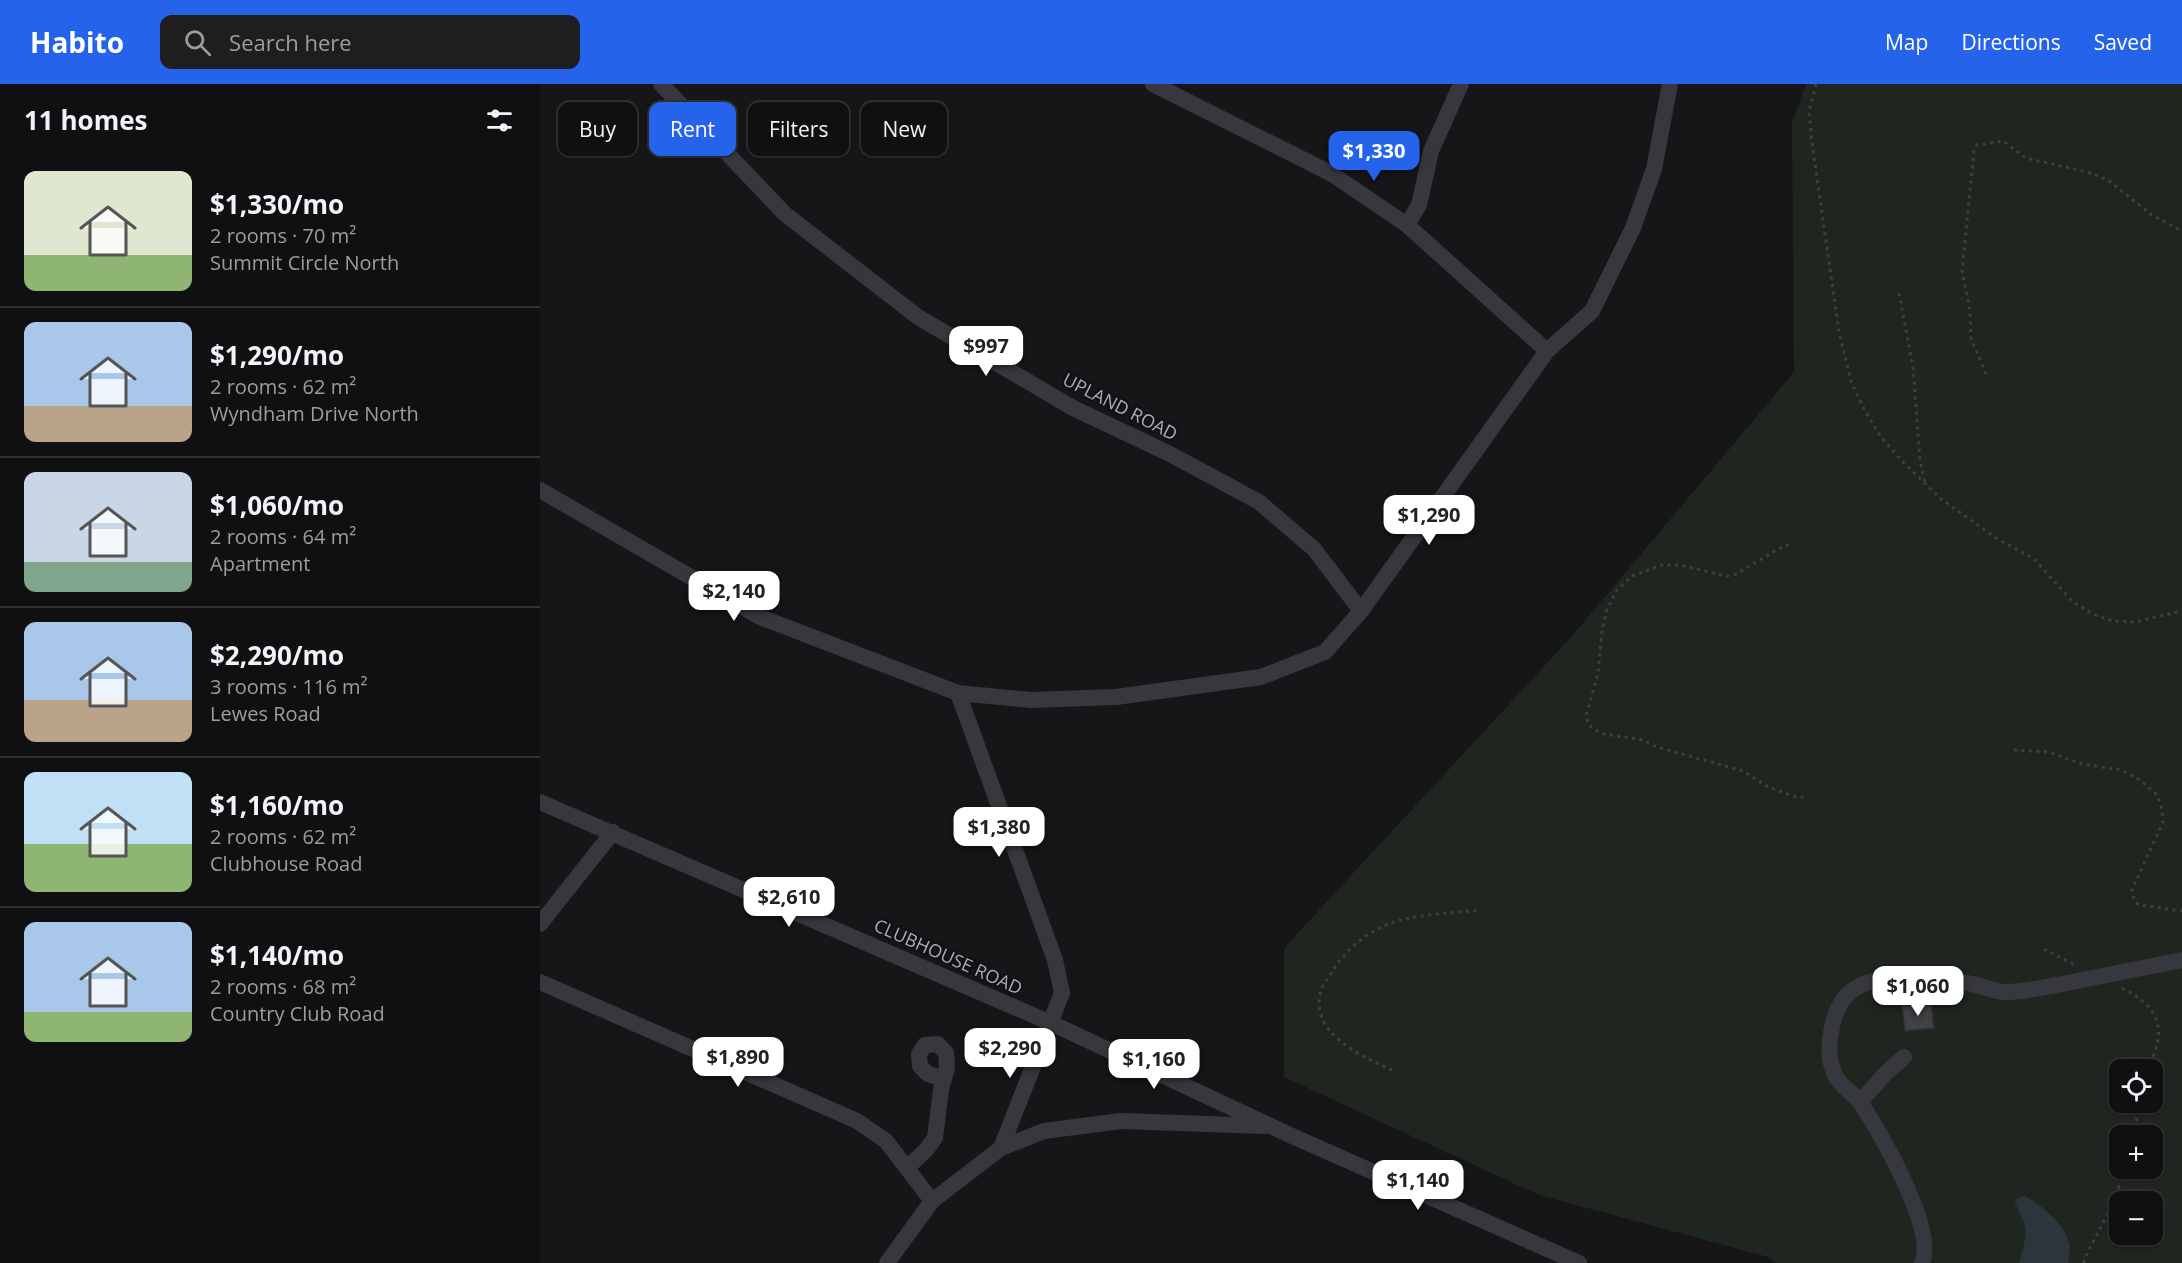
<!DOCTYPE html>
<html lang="en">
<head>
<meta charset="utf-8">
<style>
  body { margin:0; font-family:"Open Sans",sans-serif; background:#1e1e20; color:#f1f3f6; height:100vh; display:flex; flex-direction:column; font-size:22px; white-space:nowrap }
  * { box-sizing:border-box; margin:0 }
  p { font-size:20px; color:#9c9d9f }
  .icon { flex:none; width:33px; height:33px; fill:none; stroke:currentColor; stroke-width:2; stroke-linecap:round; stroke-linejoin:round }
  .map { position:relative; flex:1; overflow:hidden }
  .side { display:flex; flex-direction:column; background:#101012; width:540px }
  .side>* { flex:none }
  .banner { position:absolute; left:18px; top:18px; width:570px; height:54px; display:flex; gap:12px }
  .tools { position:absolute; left:1569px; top:975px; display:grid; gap:12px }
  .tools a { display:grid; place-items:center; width:54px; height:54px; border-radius:12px; background:#101012; box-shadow:0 2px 4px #0004,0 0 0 2px #303032; font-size:30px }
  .price { position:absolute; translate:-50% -51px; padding:0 14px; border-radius:12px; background:#fff; color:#222; font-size:20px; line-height:39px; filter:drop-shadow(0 2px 3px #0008) }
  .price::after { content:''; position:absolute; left:50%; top:36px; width:18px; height:14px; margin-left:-9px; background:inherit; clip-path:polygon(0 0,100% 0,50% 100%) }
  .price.on { background:#2563eb; color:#fff }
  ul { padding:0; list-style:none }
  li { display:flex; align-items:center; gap:18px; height:150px; padding:0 24px }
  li+li { border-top:2px solid #303032 }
  li span { display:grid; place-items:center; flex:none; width:168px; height:120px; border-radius:12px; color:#555 }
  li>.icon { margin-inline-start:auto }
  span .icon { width:72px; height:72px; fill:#fffc; stroke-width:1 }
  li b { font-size:26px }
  h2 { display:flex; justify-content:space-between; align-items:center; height:72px; padding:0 24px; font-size:26px }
  .pill { padding:0 21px; border-radius:12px; background:#101012; box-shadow:0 2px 4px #0004,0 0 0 2px #303032; font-size:21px; line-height:54px }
  .pill.on { background:#2563eb; color:#fff }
  header { display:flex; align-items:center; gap:36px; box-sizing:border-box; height:84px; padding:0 30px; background:#2563eb; color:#fff }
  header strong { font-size:28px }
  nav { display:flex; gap:33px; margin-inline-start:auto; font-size:21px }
  .search { width:420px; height:54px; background:#1e1e20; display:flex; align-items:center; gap:15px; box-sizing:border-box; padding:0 21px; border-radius:12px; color:#9c9d9f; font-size:22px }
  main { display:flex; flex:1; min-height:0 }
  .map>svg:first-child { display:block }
</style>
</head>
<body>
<header>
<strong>Habito</strong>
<div class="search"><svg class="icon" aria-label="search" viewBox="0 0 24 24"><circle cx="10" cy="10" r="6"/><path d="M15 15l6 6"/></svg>Search here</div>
<nav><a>Map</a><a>Directions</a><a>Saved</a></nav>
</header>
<main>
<section class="side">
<h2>11 homes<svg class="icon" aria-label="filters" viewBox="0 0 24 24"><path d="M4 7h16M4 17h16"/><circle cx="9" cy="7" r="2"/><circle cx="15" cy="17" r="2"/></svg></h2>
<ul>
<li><span style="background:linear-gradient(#dfe7d0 70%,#8fb573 0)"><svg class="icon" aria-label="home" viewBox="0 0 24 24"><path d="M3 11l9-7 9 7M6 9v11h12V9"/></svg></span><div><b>$1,330/mo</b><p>2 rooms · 70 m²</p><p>Summit Circle North</p></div></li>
<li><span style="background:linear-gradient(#a9c7e8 70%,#b9a48a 0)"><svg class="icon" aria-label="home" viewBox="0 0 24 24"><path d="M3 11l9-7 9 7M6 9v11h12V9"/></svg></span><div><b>$1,290/mo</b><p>2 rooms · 62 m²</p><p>Wyndham Drive North</p></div></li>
<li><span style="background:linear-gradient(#c9d6e8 75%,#7fa58c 0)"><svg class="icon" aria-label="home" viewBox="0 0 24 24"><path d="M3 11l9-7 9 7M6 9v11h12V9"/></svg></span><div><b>$1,060/mo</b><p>2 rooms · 64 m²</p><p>Apartment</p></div></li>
<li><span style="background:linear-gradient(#a9c7e8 65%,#b9a48a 0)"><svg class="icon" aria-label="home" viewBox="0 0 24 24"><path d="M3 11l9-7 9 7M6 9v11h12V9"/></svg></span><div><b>$2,290/mo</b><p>3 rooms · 116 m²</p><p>Lewes Road</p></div></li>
<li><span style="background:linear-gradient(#bfe0f5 60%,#8fb573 0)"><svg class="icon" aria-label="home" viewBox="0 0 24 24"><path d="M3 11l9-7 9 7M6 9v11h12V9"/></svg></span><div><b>$1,160/mo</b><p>2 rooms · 62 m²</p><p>Clubhouse Road</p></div></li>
<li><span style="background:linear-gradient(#a9c7e8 75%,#8fb573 0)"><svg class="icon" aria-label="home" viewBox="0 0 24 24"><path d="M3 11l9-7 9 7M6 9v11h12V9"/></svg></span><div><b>$1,140/mo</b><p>2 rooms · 68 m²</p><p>Country Club Road</p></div></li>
</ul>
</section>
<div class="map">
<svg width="1642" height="1179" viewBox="0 0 1642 1179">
  <rect width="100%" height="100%" fill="#161618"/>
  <path fill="#1e261f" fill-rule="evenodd" d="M1266,0H1642V1179H1237L1228,1173L999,1111L744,993V864L1032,552L1254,288L1252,39ZM1580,986H1612V1018H1580ZM1580,1052H1612V1084H1580ZM1580,1118H1612V1150H1580Z"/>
  <path fill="#2c353c" d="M1485,1112C1504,1123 1527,1141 1530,1164C1530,1169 1528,1174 1529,1179H1479C1487,1148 1490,1148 1475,1119L1476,1115Z"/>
  <path fill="#404145" stroke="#303034" stroke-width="1.5" d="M1391,919L1394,944L1365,947L1362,922Z"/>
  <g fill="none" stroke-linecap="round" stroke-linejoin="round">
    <path stroke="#3d3f44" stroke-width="3" stroke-dasharray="3 4.5" stroke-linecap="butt" d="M1276,0L1269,28L1272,59L1299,248L1311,297L1324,325L1341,353L1361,376L1401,415L1456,454L1494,475L1532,517L1553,530L1572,537L1595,538L1642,527
      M1359,209L1373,283L1380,376L1385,399
      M1446,290L1431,254L1430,226L1422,187L1434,67L1437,61L1463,57L1486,74L1551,89L1569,97L1612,131L1642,147
      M1249,461L1240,464L1196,490L1186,492L1139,481H1122L1092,492L1077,506L1067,525L1062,547L1058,589L1046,632L1049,641L1053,645L1064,650L1103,656L1117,663L1203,687L1228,703L1256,713H1265
      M1474,666L1508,668L1542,680L1581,686L1600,696L1616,710L1621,720L1623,738L1592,806L1594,816L1599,821L1642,827
      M1504,865L1535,881
      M1582,904C1620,923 1629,948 1606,986
      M852,986C821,972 766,948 782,904C784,898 789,893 792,888C804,868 824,850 846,841C871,830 914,829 941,826
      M1595,1052L1597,1033L1596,1018
      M1544,1179L1545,1173L1572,1122L1586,1084"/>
    <path stroke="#37383d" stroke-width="16" d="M121,0L245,130L378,233L533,324L630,370L719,418L774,465L821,527
      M613,0L792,90L867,141L1007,267
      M867,141L879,121L891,67L921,0
      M0,406L220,533L418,609L491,616L576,613L721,593L785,568L821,527L1007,267L1052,227L1093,144L1114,85L1130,0
      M418,609L515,876L522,909L461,1064
      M0,718L511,939L752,1052L1039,1179
      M0,840L73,748
      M0,898L317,1037L346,1057L392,1117
      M1320,1018L1346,989L1364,973
      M367,1084L386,1066L395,1054L401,1005L407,984L406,969L398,960L385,961L379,970L380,982L388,990L404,995
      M347,1179L392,1117L461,1064L504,1047L581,1037L725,1042
      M1382,1179C1397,1147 1341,1050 1322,1021C1314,1009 1297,1001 1293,986C1289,976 1289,965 1290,955C1294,922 1306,901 1341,895C1368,891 1404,895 1432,900C1442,902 1452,907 1463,908C1480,909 1499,904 1517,901C1559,893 1600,884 1642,876"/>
  </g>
  <g text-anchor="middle" stroke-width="5" stroke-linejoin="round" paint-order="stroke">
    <g font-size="18" fill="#a8adb8" stroke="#111113">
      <text transform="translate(580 323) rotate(27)" y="6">UPLAND ROAD</text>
      <text transform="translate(408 873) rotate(24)" y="6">CLUBHOUSE ROAD</text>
    </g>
  </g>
</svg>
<div class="tools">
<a><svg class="icon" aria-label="locate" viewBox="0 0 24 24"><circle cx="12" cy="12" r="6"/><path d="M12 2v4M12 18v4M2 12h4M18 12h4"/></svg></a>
<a>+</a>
<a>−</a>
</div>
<b class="price on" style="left:834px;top:98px">$1,330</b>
<b class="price" style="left:446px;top:293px">$997</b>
<b class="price" style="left:889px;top:462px">$1,290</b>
<b class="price" style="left:194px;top:538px">$2,140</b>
<b class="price" style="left:459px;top:774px">$1,380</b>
<b class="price" style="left:249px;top:844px">$2,610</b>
<b class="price" style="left:1378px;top:933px">$1,060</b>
<b class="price" style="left:470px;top:995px">$2,290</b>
<b class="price" style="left:198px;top:1004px">$1,890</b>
<b class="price" style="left:614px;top:1006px">$1,160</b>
<b class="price" style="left:878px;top:1127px">$1,140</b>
<div class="banner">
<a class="pill">Buy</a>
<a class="pill on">Rent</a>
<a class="pill">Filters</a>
<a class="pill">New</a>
</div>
</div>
</main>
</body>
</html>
